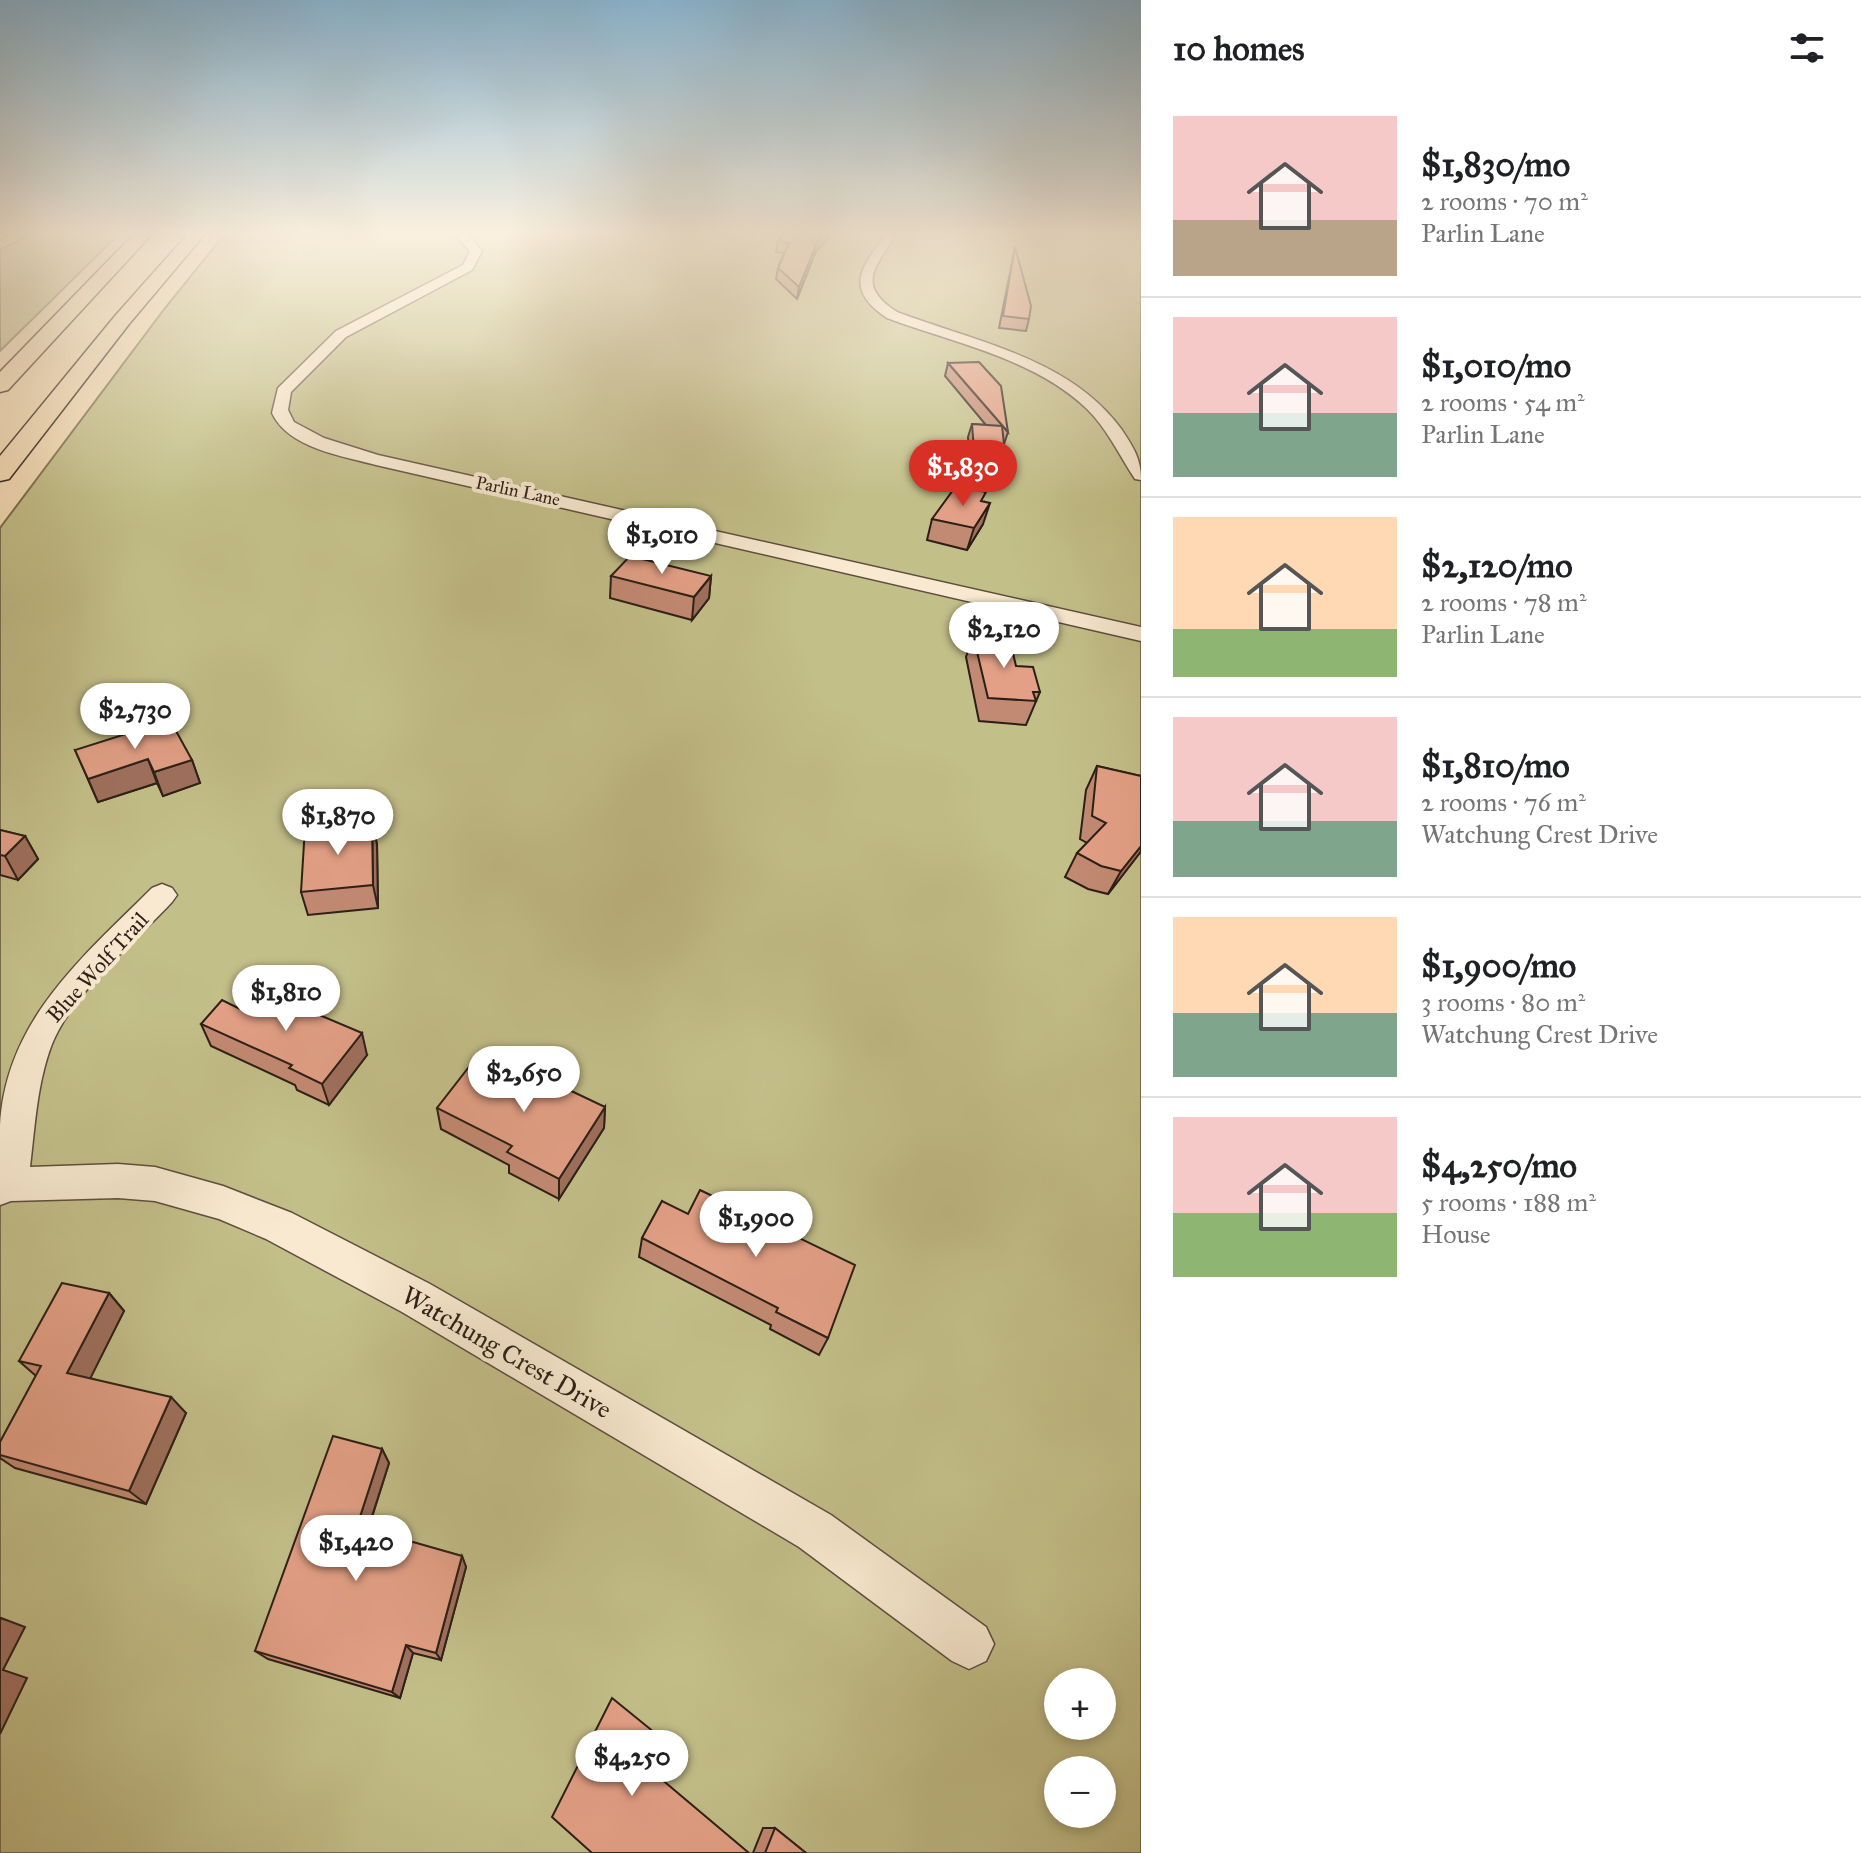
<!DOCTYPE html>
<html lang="en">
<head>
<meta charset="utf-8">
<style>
  body { margin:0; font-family:"IM FELL Great Primer",serif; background:#f2f2f2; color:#202124; height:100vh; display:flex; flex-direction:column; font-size:30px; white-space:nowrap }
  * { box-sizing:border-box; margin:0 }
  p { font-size:26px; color:#757577 }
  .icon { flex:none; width:44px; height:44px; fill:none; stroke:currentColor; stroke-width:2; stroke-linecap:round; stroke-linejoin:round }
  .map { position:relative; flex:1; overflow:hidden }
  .panel { display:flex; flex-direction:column; background:#fff; width:720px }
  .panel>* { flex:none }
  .tools { position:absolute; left:1044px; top:1668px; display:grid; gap:16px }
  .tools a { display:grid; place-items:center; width:72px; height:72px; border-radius:50%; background:#fff; box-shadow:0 4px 12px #0003; font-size:40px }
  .price { position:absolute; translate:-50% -68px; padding:0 18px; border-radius:28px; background:#fff; color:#222; font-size:26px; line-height:52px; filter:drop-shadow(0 2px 4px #0008) }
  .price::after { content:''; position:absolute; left:50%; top:48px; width:24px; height:18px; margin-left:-12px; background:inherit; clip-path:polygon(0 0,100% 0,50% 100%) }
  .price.selected { background:#d93025; color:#fff }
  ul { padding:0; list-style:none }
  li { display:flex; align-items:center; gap:24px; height:200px; padding:0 32px }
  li+li { border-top:2px solid #e0e0e0 }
  li span { display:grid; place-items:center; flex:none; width:224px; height:160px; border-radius:0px; color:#555 }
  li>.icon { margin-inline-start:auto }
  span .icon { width:96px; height:96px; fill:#fffc; stroke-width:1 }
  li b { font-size:34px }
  h2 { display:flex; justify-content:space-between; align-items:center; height:96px; padding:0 32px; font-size:34px }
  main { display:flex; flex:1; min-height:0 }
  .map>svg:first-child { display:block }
</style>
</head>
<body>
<main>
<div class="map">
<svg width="1141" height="1853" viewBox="0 0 1141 1853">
  <rect width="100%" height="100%" fill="#f5ddb7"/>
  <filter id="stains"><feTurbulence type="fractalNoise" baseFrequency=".0025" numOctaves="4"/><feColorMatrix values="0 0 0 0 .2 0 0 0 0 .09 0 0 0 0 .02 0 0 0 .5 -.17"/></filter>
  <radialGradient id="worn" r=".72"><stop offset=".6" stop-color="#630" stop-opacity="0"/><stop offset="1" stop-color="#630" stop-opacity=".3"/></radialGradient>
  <path fill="#c3bf89" stroke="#786f50" stroke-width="2" fill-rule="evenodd" d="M19,235H118L0,351V244Z
    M224,235H1141V1853H0V528L165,308ZM1058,1682H1102V1726H1058ZM1058,1770H1102V1814H1058Z"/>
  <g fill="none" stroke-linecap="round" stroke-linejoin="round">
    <defs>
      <path id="minor" d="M11,235H26L0,249V241Z
        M455,235H468L482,251L472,270L346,337L291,392L288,410L294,422L324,438L378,455L1141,627V641L376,465C342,456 288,448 272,413L278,388L336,331L463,265L470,251Z
        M886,235H897C874,267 856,286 897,312C976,342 1070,358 1122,430C1134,448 1141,459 1141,480L1135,479C1119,455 1107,428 1086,408C1033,358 954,343 887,318C845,290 859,269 886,235Z
        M162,884L172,888L177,895L172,902C134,943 73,992 52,1044C37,1083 35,1126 30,1167L118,1164L155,1167L223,1186L292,1213L430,1284L831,1515L986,1627L994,1644L986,1661L969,1669L952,1661L799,1547L402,1312L266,1239L219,1219L155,1201L118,1198L11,1201L0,1205C0,1178 0,1151 0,1125C6,1020 83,957 152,888Z"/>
      <path id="motorway" d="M133,235H151L8,390L0,392V372Z
        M187,235H204L129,324L9,479L0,481V456L115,316Z"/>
    </defs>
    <use href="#minor" stroke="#5e4e3f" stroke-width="3"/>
    <use href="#motorway" stroke="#2c1f17" stroke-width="3"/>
    <use href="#minor" fill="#f8e9d0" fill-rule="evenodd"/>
    <use href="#motorway" fill="#f5ddb7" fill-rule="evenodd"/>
  </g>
  <path fill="#c38a73" stroke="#2c1f17" stroke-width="2" d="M784,235H832L816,251L797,299L776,279L778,268L784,253L776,252L778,241Z
    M1015,247L1029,319L1026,331L999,328Z
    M948,363L1008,432L1004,444L1005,453L1001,467L970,464L968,437L972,424L986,425L945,376Z
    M984,502L983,524L967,550L927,540L932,519Z
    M611,576H711L709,598L692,620L610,598Z
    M973,635L1016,666L1040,692L1026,725L979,721L966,657Z
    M75,750L192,760L200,783L163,796L157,783L98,802Z
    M1097,766L1141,776V851L1108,894L1088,889L1065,877L1077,853L1087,843L1080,839L1086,790Z
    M0,830L25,836L38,859L18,880L0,875Z
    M377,844L378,908L308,915L301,892Z
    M240,1009L367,1055L329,1105L297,1090L295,1085L211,1046L201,1024Z
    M494,1073L605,1107L604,1128L559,1199L509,1173V1165L441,1129L437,1108Z
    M662,1201L828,1338L819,1355L770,1329L771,1325L639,1257L642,1238Z
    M109,1293L124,1311L90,1378L186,1413L146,1504L15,1468L0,1458V1442L36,1376L19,1361Z
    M382,1449L389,1463L368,1530L462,1556L466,1567L441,1660L413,1653L400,1698L268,1659L255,1651Z
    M763,1828H775L806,1853H753Z"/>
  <path fill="#9f705e" stroke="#2c1f17" stroke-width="2" d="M823,235H832L816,251L797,299L799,287L818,240Z
    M990,503L983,524L967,550L974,528Z
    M711,576L709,598L692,620L694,597Z
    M148,759L157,783L98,802L88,779Z
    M192,760L200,783L163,796L154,772Z
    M372,821L377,844L378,908L373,885Z
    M25,836L38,859L18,880L5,856Z
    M1141,846V851L1139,854L1108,894L1121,871Z
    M362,1033L367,1055L329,1105L322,1084Z
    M605,1107L604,1128L559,1199V1179Z
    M109,1293L124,1311L85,1389L67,1373Z
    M171,1397L186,1413L146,1504L129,1491Z
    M382,1449L389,1463L365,1538L357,1526Z
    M462,1556L466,1567L441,1660L436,1653Z
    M1,1618L25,1627L3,1670L27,1678L0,1734V1621Z
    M406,1645L413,1653L400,1698L392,1692Z"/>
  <path fill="#e3a086" stroke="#2c1f17" stroke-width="2" d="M784,235H823L818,240L799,287L778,268L789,243L778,241Z
    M1015,247L1031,306L1029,319L1003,316Z
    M979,362L1001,386L1008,432L948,363Z
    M972,424L1002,426L1005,453L974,450Z
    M956,486L986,492L981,501L990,503L974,528L932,519Z
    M630,556L711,576L694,597L611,576Z
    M973,635L1009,637L1016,666L1033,667L1040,692H1033L1036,701L988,698Z
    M170,720L192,760L154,772L148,759L88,779L75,750Z
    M1097,766L1141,776V846L1121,871L1101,866L1077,853L1106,823L1092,816Z
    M372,821L373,885L301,892L305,827Z
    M0,830L25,836L5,856L0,855Z
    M258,989L362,1033L322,1084L289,1068L292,1065L201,1024L222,1000L240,1009Z
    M504,1059L605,1107L559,1179L507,1152L512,1146L437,1108L472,1063L494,1073Z
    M700,1190L855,1265L828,1338L776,1312L778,1308L642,1238L662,1201L688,1214Z
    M62,1283L109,1293L67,1373L171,1397L129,1491L0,1455V1442L41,1366L19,1361Z
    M333,1436L382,1449L357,1526L462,1556L436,1653L406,1645L392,1692L255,1651Z
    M612,1698L660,1737L647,1767L749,1853H592L552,1817Z
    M775,1828L806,1853H765Z"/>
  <linearGradient id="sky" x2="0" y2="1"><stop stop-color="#8ab7d4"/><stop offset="0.47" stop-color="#faf0df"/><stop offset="1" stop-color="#faf0df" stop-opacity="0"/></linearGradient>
  <rect width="1141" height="495" fill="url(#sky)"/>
  <g text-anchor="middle" stroke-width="8" stroke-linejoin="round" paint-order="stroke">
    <g font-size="18" fill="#2c1f17" stroke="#f8e9d0">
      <text transform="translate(518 491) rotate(12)" y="6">Parlin Lane</text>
    </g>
    <g font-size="22" fill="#2c1f17" stroke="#f8e9d0">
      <text transform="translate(97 967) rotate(-48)" y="8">Blue Wolf Trail</text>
    </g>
    <g font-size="26" fill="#2c1f17" stroke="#f8e9d0">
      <text transform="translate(507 1352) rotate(30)" y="9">Watchung Crest Drive</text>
    </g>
  </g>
  <rect width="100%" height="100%" filter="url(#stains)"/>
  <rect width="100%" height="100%" fill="url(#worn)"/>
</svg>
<div class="tools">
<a>+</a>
<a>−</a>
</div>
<b class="price selected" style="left:963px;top:508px">$1,830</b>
<b class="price" style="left:662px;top:576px">$1,010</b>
<b class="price" style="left:1004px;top:670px">$2,120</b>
<b class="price" style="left:135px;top:751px">$2,730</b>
<b class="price" style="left:338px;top:857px">$1,870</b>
<b class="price" style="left:286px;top:1033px">$1,810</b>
<b class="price" style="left:524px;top:1114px">$2,650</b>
<b class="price" style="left:756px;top:1259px">$1,900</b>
<b class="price" style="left:356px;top:1583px">$1,420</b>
<b class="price" style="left:632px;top:1798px">$4,250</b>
</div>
<section class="panel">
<h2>10 homes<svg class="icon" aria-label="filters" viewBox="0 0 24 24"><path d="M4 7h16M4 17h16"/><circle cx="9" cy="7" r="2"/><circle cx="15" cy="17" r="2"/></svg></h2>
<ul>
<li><span style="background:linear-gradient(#f6c9c9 65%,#b9a48a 0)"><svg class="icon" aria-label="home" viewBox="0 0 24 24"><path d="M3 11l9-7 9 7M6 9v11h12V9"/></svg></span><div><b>$1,830/mo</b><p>2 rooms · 70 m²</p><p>Parlin Lane</p></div></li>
<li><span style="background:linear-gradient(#f6c9c9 60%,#7fa58c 0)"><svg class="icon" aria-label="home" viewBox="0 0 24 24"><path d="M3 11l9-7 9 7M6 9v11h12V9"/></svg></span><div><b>$1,010/mo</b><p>2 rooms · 54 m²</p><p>Parlin Lane</p></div></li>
<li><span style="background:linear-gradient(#ffd9b3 70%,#8fb573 0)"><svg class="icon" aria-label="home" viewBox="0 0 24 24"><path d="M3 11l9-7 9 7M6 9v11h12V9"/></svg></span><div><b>$2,120/mo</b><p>2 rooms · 78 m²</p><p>Parlin Lane</p></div></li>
<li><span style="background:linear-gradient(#f6c9c9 65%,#7fa58c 0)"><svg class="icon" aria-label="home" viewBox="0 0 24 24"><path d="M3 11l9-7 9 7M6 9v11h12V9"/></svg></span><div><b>$1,810/mo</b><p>2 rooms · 76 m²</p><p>Watchung Crest Drive</p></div></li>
<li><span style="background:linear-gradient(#ffd9b3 60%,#7fa58c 0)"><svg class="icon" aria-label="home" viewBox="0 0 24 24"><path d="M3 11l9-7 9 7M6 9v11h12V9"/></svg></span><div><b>$1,900/mo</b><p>3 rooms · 80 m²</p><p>Watchung Crest Drive</p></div></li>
<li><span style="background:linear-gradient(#f6c9c9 60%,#8fb573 0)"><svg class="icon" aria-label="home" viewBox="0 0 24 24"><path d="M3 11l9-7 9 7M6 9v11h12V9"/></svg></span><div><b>$4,250/mo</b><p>5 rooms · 188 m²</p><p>House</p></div></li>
</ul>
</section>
</main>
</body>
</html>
